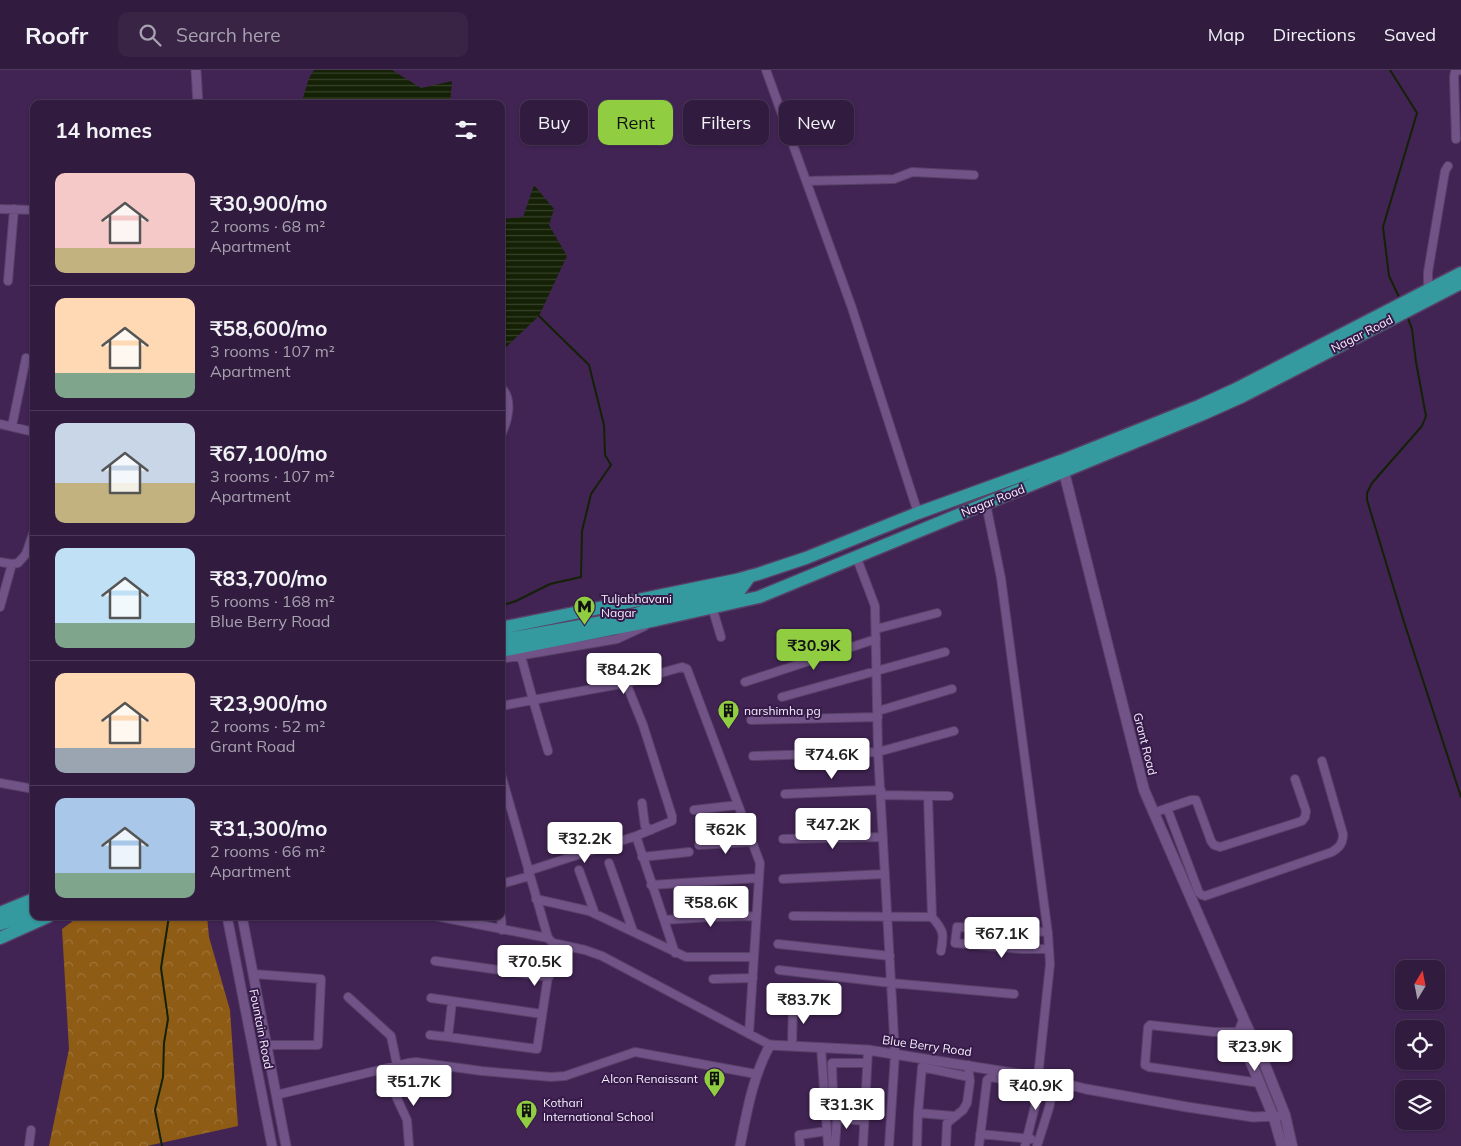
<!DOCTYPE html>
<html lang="en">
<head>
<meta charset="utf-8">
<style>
  body { margin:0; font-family:Mulish,sans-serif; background:#392446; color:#f1f3f6; height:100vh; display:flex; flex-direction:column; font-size:19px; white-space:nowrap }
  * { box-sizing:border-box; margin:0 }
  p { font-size:16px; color:#a8a1b0 }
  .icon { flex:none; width:28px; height:28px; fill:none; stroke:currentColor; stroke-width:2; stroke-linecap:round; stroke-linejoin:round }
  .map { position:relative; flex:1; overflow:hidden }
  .drawer { position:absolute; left:30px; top:30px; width:475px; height:820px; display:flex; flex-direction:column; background:#311b3f; border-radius:10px; box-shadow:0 1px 4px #0004,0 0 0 1px #4c3959 }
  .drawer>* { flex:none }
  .guide { position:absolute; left:520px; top:30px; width:475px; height:45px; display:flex; gap:10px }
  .needle { width:32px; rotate:10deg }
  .tools { position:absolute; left:1395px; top:890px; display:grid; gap:10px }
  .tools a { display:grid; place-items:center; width:50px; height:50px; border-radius:10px; background:#311b3f; box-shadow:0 1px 4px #0004,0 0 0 1px #4c3959; font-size:25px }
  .price { position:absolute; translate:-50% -42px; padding:0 11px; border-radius:5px; background:#fff; color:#222; font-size:16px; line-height:32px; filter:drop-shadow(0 1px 2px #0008) }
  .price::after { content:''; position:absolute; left:50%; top:30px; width:15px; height:11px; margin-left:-8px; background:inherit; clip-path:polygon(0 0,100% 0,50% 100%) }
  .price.on { background:#90cd40; color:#111 }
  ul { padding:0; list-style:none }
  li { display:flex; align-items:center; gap:15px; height:125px; padding:0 25px }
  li+li { border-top:1px solid #4c3959 }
  li span { display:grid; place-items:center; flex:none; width:140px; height:100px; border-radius:10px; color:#555 }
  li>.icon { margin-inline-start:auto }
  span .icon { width:60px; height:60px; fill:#fffc; stroke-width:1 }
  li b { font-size:21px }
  h2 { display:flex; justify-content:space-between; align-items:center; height:60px; padding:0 25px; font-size:21px }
  .pill { padding:0 18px; border-radius:10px; background:#311b3f; box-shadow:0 1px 4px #0004,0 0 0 1px #4c3959; font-size:18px; line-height:45px }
  .pill.on { background:#90cd40; color:#111 }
  header { display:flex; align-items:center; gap:30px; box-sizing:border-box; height:70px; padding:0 25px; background:#311b3f; border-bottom:1px solid #4c3959 }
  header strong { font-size:24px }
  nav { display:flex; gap:28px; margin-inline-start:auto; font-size:18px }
  .search { width:350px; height:45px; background:#392446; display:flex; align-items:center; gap:12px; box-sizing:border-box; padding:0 18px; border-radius:10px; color:#a8a1b0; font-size:19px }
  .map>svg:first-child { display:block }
</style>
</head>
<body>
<header>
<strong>Roofr</strong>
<div class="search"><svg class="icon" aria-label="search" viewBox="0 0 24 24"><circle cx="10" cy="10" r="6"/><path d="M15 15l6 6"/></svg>Search here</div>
<nav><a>Map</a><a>Directions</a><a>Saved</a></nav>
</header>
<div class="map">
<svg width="1461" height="1076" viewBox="0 0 1461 1076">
  <defs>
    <pattern id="forest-crowns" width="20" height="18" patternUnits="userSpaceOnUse" patternTransform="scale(1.25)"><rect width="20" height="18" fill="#8e5c15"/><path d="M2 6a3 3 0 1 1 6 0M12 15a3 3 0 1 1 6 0" fill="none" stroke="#9e7438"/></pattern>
    <pattern id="water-rules" width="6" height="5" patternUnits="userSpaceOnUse" patternTransform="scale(1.25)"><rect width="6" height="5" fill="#142105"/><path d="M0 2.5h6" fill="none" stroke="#37422a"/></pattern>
  </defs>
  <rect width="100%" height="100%" fill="#412454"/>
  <path fill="url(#forest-crowns)" d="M80,846H207L209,867L230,940L238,1056L147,1076H49L69,979L62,859Z"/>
  <path fill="url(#water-rules)" d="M314,0H392L421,18L452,11L450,34H301L309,8Z
    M534,115L554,139L549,155L567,186L539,246L501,282V149L523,147Z"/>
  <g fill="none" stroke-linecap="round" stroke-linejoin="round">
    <path stroke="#142105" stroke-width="2" d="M1390,0L1417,43L1383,157L1389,206L1400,229
      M1408,248L1412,259L1416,292L1426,346L1422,356L1372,413L1367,423V430L1404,552L1461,727
      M501,536L516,531L550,514L581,507L582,461L591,424L611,395L605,385L604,355L589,295L539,246
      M162,1076L155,1040L163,1007L164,973L168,949L161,898L169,846"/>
    <defs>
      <path id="minor" d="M766,0L852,238L918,443
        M1456,69L1454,7L1455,2L1460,0
        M807,111L894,109L912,102L974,105
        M0,139L34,140
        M8,211L14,139
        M1428,220V202L1445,101L1448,96
        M0,354L34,362
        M12,356L26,288
        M986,434L1001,508L1048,864L1050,894L1038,1007
        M856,486L875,536L878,682L895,984L889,1076
        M0,492L12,494L18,493L26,484L34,461
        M0,537L12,494
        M712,537L721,567
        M876,559L937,543
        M521,586L533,630L626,613L682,597L687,599L760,793L749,964
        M501,589L617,569L645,556
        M745,612L876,569
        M782,627L945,582
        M501,636L533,630L548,681
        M878,641L952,619
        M751,650L878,647
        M753,686L878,682L954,661
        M501,704L548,868
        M0,713L34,719
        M785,724L881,720
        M881,725L949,726
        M928,726L932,847C944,861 944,863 941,881
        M642,733L645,756L651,760
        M1167,738L1199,823L1202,825L1205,826L1332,782C1340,777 1343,773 1343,764L1322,691
        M694,740L738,735
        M1153,743L1191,730H1196L1211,771L1214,775L1220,777L1302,751L1305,747L1306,741L1295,709
        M636,766L675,883
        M783,769L883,767
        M699,775L752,772
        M642,787L689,782
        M609,793L633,861
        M579,800L595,844
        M528,801L636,766L672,751V746L643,655L626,613
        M783,809L885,804
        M501,814L530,806
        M651,815L759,808
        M536,829L589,841L686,887H754
        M435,846L548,868L553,873L585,880L602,886L770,975
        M501,846L502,860
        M793,846L932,847
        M664,850L710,847L756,846
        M1048,862L957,857L955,873L1022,879H1049
        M778,874L890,886
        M435,891L549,907
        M779,900L891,913L1014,924
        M253,904L321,909L318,975H267
        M713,909L753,908
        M348,927L391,966L397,995L393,1005V1020L407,1050L409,1076
        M431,928L542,944
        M452,932L448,967L537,979L553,873
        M1243,962H1214L1150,955L1148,957L1145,995L1149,997L1260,1013
        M430,965L448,967
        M792,976L793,933
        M821,977L828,1076
        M276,1025L408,993L416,992L482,1001L551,1007L565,1006L635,982L756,1004
        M865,1025L833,1026L832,993H867
        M954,1046L918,1043L922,997L969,1007
        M980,1064L1031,1069
        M29,1076L31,1060
        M800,1076L799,1065L827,1061
        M835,1076L837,1048L864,1051
        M863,1076L868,980
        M917,1076L918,1043
        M946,1076L947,1053L963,1040L967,1033L970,1011L968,995
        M979,1076L987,1010L991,1007L1038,1016L1039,1020L1025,1076
        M1037,1076L1049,1038L1055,1011"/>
      <path id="tertiary" d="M196,0L198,34
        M501,318C513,330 507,351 501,364
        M227,846L272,1076
        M242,846L286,1076
        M740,1076C747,1041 753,1006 770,975L868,980L1038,1007L1086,1019L1187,1037L1253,1047L1280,1046"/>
      <path id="secondary" d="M1062,394L1144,720L1244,950L1265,995L1285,1045L1292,1076
        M1244,950L1239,963L1274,1048L1282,1076"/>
      <path id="trunk" d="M501,558L736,510L758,504L806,488L918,443L1061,391L1199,336L1236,319L1461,203
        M501,570L625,548L645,541L740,520L750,506
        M501,581L656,550L759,527L1203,344L1241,327L1461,213
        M0,843L34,829
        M0,854L34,842
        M0,868L49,846"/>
    </defs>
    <use href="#minor" stroke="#584167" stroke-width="10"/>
    <use href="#tertiary" stroke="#584167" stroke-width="11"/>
    <use href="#secondary" stroke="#584167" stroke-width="12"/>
    <use href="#trunk" stroke="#584167" stroke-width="15"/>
    <use href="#minor" stroke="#715387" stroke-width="8"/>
    <use href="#tertiary" stroke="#715387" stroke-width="9"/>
    <use href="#secondary" stroke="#715387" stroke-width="10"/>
    <use href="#trunk" stroke="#349a9f" stroke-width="12"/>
  </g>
  <defs>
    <symbol id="metro-pin" viewBox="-11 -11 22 30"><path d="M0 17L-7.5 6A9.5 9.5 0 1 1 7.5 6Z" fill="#90cd40" stroke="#361a49"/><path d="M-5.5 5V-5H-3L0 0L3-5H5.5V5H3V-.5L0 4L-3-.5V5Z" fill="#111"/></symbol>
    <symbol id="building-pin" viewBox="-11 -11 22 30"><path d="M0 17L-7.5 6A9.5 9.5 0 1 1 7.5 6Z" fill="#90cd40" stroke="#361a49"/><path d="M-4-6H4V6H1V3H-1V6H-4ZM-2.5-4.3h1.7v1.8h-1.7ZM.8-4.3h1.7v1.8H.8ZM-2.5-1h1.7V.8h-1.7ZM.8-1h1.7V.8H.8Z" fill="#111"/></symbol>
  </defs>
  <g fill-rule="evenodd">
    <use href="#metro-pin" x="572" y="524" width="25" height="34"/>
    <use href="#building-pin" x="716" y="628" width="25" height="34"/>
    <use href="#building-pin" x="702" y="996" width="25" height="34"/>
    <use href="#building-pin" x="514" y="1028" width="25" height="34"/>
  </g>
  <g text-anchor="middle" stroke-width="4" stroke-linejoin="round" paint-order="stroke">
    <g font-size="12" fill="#f5eefb" stroke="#361a49">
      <text transform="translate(1362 264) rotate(-27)" y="4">Nagar Road</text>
      <text transform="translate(993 431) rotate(-22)" y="4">Nagar Road</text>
      <text transform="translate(1145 674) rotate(76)" y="4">Grant Road</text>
      <text transform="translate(261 959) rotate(79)" y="4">Fountain Road</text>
      <text transform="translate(927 976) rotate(8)" y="4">Blue Berry Road</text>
    </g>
    <g font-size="12" fill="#f5eefb" stroke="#361a49" text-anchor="start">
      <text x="601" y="533">Tuljabhavani<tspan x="601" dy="14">Nagar</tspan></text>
      <text x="744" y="645">narshimha pg</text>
      <text x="698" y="1013" text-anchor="end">Alcon Renaissant</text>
      <text x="543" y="1037">Kothari<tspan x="543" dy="14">International School</tspan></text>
    </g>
  </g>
</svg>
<div class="tools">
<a><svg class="needle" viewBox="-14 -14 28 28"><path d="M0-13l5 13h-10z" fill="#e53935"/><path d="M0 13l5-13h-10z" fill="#a8a1b0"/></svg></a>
<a><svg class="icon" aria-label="locate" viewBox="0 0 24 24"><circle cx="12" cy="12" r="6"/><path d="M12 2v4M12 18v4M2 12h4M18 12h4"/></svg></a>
<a><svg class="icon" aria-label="layers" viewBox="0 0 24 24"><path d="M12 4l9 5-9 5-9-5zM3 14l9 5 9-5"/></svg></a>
</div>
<b class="price on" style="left:814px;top:601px">₹30.9K</b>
<b class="price" style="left:624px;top:625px">₹84.2K</b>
<b class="price" style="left:832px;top:710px">₹74.6K</b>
<b class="price" style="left:833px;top:780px">₹47.2K</b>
<b class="price" style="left:726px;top:785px">₹62K</b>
<b class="price" style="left:585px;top:794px">₹32.2K</b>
<b class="price" style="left:711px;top:858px">₹58.6K</b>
<b class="price" style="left:1002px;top:889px">₹67.1K</b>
<b class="price" style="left:535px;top:917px">₹70.5K</b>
<b class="price" style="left:804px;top:955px">₹83.7K</b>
<b class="price" style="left:1255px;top:1002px">₹23.9K</b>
<b class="price" style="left:414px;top:1037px">₹51.7K</b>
<b class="price" style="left:1036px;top:1041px">₹40.9K</b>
<b class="price" style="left:847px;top:1060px">₹31.3K</b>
<div class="guide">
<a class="pill">Buy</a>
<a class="pill on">Rent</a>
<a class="pill">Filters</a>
<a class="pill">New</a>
</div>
<section class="drawer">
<h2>14 homes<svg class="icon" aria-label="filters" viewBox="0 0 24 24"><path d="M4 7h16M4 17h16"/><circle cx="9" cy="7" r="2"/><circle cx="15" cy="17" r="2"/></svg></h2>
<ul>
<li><span style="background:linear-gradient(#f6c9c9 75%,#c2b280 0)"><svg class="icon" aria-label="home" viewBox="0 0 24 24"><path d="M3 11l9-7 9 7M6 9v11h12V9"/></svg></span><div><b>₹30,900/mo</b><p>2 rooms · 68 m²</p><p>Apartment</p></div></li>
<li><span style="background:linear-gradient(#ffd9b3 75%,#7fa58c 0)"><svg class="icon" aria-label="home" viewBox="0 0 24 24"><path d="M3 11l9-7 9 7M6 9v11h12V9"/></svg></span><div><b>₹58,600/mo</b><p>3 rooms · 107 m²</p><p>Apartment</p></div></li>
<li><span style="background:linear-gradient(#c9d6e8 60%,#c2b280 0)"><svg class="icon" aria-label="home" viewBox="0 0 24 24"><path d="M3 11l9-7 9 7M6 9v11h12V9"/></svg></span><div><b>₹67,100/mo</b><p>3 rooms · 107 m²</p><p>Apartment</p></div></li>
<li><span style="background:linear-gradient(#bfe0f5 75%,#7fa58c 0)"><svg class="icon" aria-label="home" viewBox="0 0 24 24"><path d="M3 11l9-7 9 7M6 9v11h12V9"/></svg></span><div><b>₹83,700/mo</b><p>5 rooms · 168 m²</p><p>Blue Berry Road</p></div></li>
<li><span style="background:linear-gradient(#ffd9b3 75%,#9aa5b1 0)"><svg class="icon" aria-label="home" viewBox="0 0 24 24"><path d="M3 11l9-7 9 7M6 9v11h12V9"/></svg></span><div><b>₹23,900/mo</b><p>2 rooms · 52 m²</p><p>Grant Road</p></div></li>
<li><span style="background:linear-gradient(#a9c7e8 75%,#7fa58c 0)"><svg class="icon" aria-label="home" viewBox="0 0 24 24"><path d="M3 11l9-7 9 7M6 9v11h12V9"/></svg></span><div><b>₹31,300/mo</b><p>2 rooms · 66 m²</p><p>Apartment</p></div></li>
</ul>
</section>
</div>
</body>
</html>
